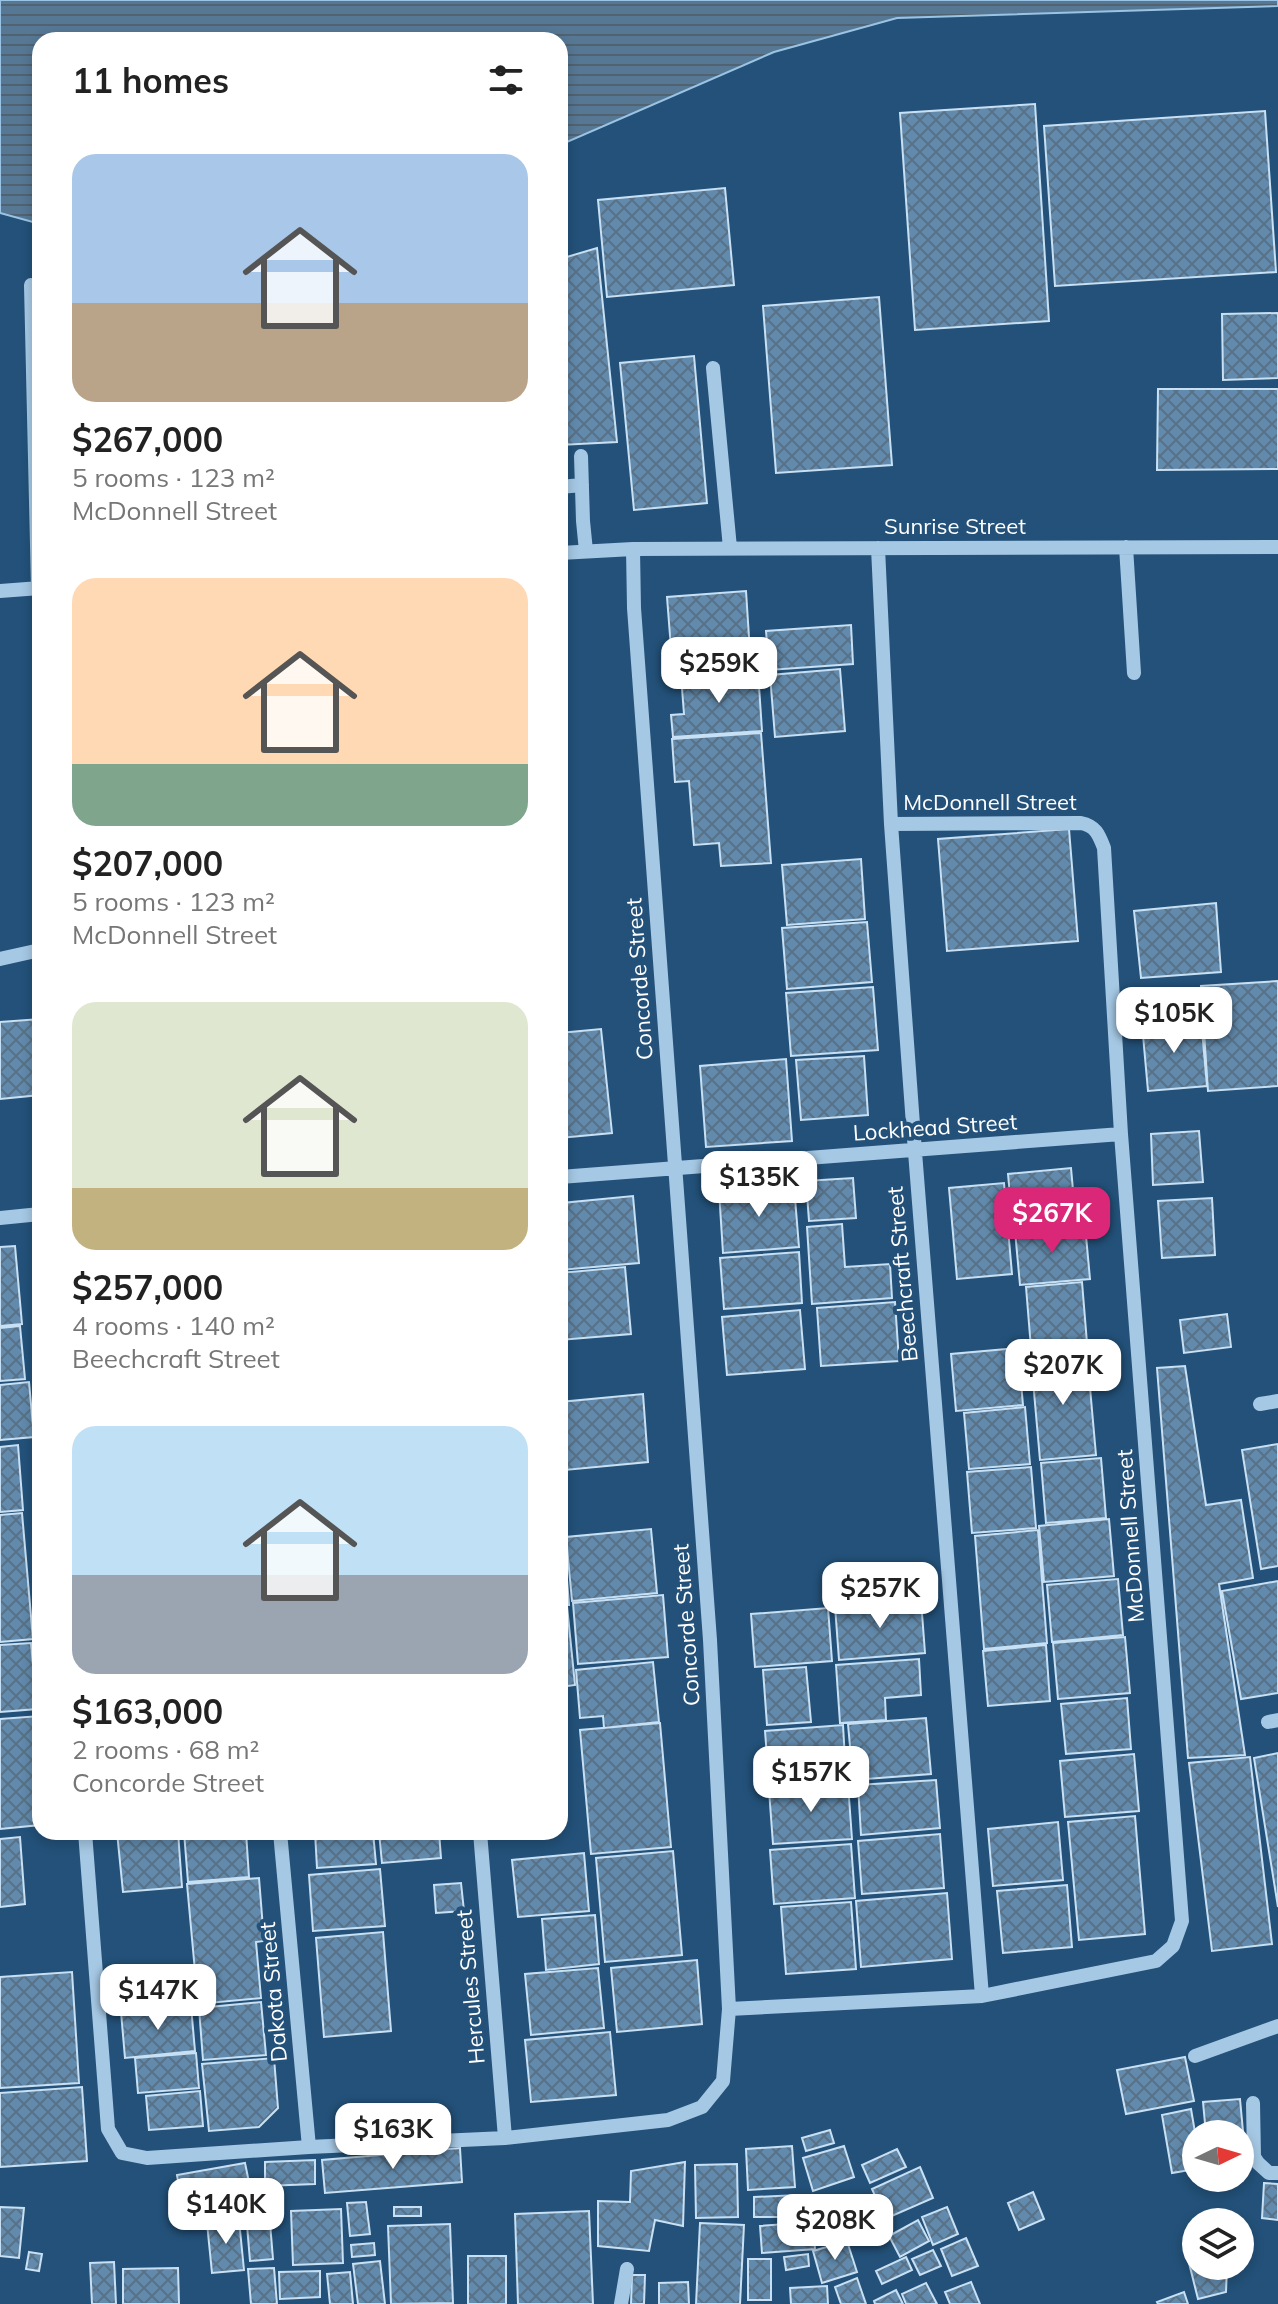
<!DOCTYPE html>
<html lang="en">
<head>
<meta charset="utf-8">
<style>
  body { margin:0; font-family:Mulish,sans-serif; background:#f2f2f2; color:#222; height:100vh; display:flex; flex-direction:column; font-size:30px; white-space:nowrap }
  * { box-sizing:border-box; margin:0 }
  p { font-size:26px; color:#767676 }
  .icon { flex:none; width:44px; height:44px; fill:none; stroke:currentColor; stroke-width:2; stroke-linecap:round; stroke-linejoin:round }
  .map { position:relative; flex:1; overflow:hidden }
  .drawer { position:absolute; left:32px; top:32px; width:536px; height:1808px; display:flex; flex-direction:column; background:#fff; border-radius:24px; box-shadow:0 4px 12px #0003 }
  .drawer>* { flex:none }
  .needle { width:52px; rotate:85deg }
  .controls { position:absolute; left:1182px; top:2120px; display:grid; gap:16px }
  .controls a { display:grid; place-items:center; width:72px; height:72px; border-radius:50%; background:#fff; box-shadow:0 4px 12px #0003; font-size:40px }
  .price { position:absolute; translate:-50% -68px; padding:0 18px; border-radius:16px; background:#fff; color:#222; font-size:26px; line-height:52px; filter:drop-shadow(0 2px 4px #0008) }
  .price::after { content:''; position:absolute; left:50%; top:48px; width:24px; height:18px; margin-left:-12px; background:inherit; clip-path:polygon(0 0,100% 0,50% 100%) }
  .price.selected { background:#db2777; color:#fff }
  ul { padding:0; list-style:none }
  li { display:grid; align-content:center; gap:16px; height:424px; padding:0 40px }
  li span { display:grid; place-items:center; height:248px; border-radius:24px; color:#555 }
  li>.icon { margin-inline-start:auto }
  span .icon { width:144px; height:144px; fill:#fffc; stroke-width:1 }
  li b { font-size:34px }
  h2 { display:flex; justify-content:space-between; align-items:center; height:96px; padding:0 40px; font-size:34px }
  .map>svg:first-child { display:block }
</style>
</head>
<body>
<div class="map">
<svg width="1278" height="2304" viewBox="0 0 1278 2304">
  <defs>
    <pattern id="water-rules" width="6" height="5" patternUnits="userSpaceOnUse" patternTransform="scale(2)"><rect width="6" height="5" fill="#567895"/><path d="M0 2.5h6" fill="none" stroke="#516270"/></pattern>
    <pattern id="building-cross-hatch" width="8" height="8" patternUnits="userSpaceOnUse" patternTransform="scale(2)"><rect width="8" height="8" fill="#618aad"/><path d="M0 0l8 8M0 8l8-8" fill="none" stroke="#597186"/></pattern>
  </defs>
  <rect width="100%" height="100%" fill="#235179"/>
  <path fill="url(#water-rules)" stroke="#9ac4e5" stroke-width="2" d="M0,0H1278V6L897,18L774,52L560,145V40H40V224L0,213Z"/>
  <path fill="url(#building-cross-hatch)" stroke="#c8e0f3" stroke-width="2" d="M1035,104L1049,321L915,330L900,113Z
    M1265,111L1276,272L1055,286L1044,126Z
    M725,188L734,285L607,297L598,200Z
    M597,248L617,442L560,445V259Z
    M879,297L892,465L776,473L763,306Z
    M1278,313V378L1223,380L1222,314Z
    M694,356L707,503L634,510L620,363Z
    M1158,389H1278V469L1157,470Z
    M746,591L751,668L673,674L667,597Z
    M851,625L853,664L769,670L766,631Z
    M840,669L845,731L775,737L770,675Z
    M758,671L762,731L673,737L671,715L684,714L681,676Z
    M761,733L771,863L721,866L719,843L694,845L689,781L675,782L672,739Z
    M1069,829L1078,941L947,951L938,839Z
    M861,859L865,919L787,925L782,865Z
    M1216,903L1221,972L1141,978L1134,911Z
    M867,922L872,982L787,989L782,928Z
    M1278,981V1086L1208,1091L1201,986Z
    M873,987L878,1050L791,1056L786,993Z
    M40,1019V1095L0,1099V1022Z
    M1201,1019L1207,1086L1148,1091L1142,1024Z
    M601,1029L612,1133L560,1138V1033Z
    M864,1056L868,1115L801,1120L796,1060Z
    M786,1059L792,1141L706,1147L700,1066Z
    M1199,1131L1203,1182L1153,1185L1151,1134Z
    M1071,1168L1076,1223L1013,1228L1008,1174Z
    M853,1178L856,1218L809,1221L806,1181Z
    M1004,1183L1012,1274L957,1279L949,1188Z
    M794,1186L799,1247L723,1253L719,1191Z
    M633,1196L639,1263L560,1270V1239L565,1238L562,1203Z
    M1212,1198L1215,1255L1162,1258L1158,1201Z
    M842,1224L845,1267L890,1264L892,1298L812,1304L807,1227Z
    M1085,1225L1090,1279L1020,1285L1015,1231Z
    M15,1246L22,1324L0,1326V1247Z
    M799,1252L802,1303L724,1309L720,1258Z
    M625,1267L631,1334L560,1340V1273Z
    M1082,1282L1087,1343L1031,1348L1026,1287Z
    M895,1302L899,1361L821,1366L817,1308Z
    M800,1310L805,1369L727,1375L722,1317Z
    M1227,1314L1231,1347L1184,1353L1180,1320Z
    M20,1326L25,1379L0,1381V1328Z
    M1018,1348L1023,1405L956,1411L951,1354Z
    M1087,1354L1096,1455L1040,1460L1031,1358Z
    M1185,1366L1206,1505L1241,1500L1253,1578L1219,1584L1245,1755L1188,1758L1157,1368Z
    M29,1382L34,1437L0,1440V1385Z
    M643,1394L648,1462L565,1470L560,1402Z
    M1025,1407L1030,1464L969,1469L964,1413Z
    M1278,1444V1566L1261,1569L1242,1450Z
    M18,1445L23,1510L0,1512V1447Z
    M1101,1458L1106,1518L1046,1523L1041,1463Z
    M1031,1467L1036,1528L972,1533L967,1472Z
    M22,1513L33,1639L0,1642V1515Z
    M1109,1519L1114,1576L1044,1582L1039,1526Z
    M651,1529L657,1593L572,1601L566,1537Z
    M1038,1530L1047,1643L984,1649L975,1536Z
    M560,1541H564L569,1605H560Z
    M1118,1579L1123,1635L1052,1642L1047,1585Z
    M1278,1581V1693L1241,1699L1222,1591Z
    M663,1595L668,1657L578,1664L573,1603Z
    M921,1600L925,1653L839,1660L835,1606Z
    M567,1606L575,1685L560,1687V1607Z
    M828,1608L832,1661L755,1667L751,1614Z
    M1125,1637L1130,1693L1058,1699L1053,1643Z
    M31,1643L37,1709L0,1712V1645Z
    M1046,1645L1050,1701L988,1706L983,1651Z
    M919,1659L921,1695L885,1698L886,1720L840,1723L836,1665Z
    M653,1662L659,1722L604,1728L603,1716L580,1718L576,1670Z
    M806,1667L811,1722L767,1725L763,1670Z
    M1127,1698L1131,1749L1066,1754L1061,1704Z
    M40,1716V1825L0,1829V1719Z
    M926,1718L931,1774L853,1780L848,1724Z
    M660,1723L671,1847L591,1854L580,1730Z
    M843,1725L846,1777L769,1783L765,1731Z
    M1278,1753V1907L1254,1758Z
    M1134,1754L1139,1811L1065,1817L1060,1761Z
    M1250,1757L1272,1944L1212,1951L1189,1763Z
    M936,1780L940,1828L861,1835L858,1785Z
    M848,1784L852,1839L773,1844L769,1790Z
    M1135,1816L1145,1934L1079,1940L1068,1822Z
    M1058,1822L1063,1880L993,1886L988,1829Z
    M117,1832H178L182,1887L123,1892Z
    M184,1832H246L249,1877L188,1882Z
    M315,1832H373L376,1864L317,1868Z
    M379,1832H439L441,1858L382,1863Z
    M940,1834L944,1888L862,1894L858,1841Z
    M20,1837L25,1904L0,1907V1839Z
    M851,1844L855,1898L774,1904L770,1850Z
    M673,1851L682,1955L605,1962L596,1858Z
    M584,1853L589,1911L518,1917L512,1860Z
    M380,1869L385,1926L313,1931L309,1875Z
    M259,1878L264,1941L256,1942L261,1998L198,2004L187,1884Z
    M461,1883L464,1911L436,1913L434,1885Z
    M1067,1885L1072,1947L1003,1953L997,1891Z
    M947,1893L952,1959L861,1967L856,1901Z
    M851,1902L856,1969L786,1974L781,1907Z
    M595,1915L599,1964L546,1970L542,1919Z
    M383,1932L391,2031L324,2037L316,1938Z
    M697,1960L702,2024L617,2032L611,1968Z
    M598,1968L604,2028L531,2035L525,1974Z
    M72,1972L79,2083L0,2088V1977Z
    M261,2002L266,2055L203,2060L199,2008Z
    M191,2006L195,2051L125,2058L121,2012Z
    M610,2032L616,2095L531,2102L525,2040Z
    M196,2053L199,2088L138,2093L135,2058Z
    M1185,2057L1194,2101L1126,2114L1117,2070Z
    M274,2058L278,2108L259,2127L209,2131L202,2064Z
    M82,2087L87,2161L0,2167V2093Z
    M200,2091L203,2126L149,2130L146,2096Z
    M1240,2099L1246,2164L1240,2165V2134H1206L1203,2102Z
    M1191,2109L1196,2138V2169L1172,2173L1162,2115Z
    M830,2130L834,2143L806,2151L802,2138Z
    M792,2146L795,2187L748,2190L746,2149Z
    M844,2146L854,2177L813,2191L803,2158Z
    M460,2148L462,2182L325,2193L322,2160Z
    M897,2149L906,2167L870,2183L862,2165Z
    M315,2160V2184L265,2186V2162Z
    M685,2162L683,2226L655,2220L649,2251L598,2246V2201L630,2202L631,2171Z
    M245,2163L251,2192L182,2205L177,2175Z
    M737,2164L738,2217L696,2218L695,2165Z
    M920,2167L933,2198L885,2219L872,2189Z
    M1264,2183L1278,2184V2220L1262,2218Z
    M1033,2192L1044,2219L1019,2230L1008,2203Z
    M797,2195L798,2217H754V2197Z
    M366,2202L370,2234L350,2236L347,2203Z
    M0,2207L24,2208L19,2258L0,2256Z
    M394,2207H421V2216H394Z
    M947,2207L958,2234L933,2245L922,2217Z
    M862,2208L866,2230L821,2238L818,2216Z
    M341,2209L343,2263L293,2265L291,2211Z
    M589,2211L593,2304H518L515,2214Z
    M239,2220L244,2270L212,2273L207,2223Z
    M918,2220L929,2241L900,2257L889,2236Z
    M813,2222L815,2249L762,2253L760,2226Z
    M270,2223L273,2259L250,2261L247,2225Z
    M700,2223L744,2225L740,2304H696Z
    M450,2224L453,2303L391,2304L388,2226Z
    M966,2238L978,2266L952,2276L941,2249Z
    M847,2241L857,2272L822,2283L813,2251Z
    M374,2243L375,2255L352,2257L351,2245Z
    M933,2250L941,2266L920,2275L912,2259Z
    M29,2252L42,2254L39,2271L26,2269Z
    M808,2254L809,2266L786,2270L784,2257Z
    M468,2256H506V2304H468Z
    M906,2257L912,2270L882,2284L876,2271Z
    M748,2259H771V2300H748Z
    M380,2261L385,2304H358L353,2264Z
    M114,2262L116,2304H92L90,2263Z
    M1189,2263L1196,2264V2266H1227L1226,2292L1198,2299Z
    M178,2268L179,2304H123V2269Z
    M274,2268L277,2304H251L248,2269Z
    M320,2271V2297L280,2299L279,2272Z
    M350,2272L353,2304H330L327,2274Z
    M632,2275H645L644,2304H631Z
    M857,2278L866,2304H841L835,2287Z
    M688,2282L689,2304H659V2283Z
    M971,2282L980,2304H950L945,2292Z
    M926,2283L937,2304H906L902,2294Z
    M827,2286L828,2304H791L790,2288Z
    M896,2290L903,2304H875L874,2301Z
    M1184,2292L1188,2304H1158L1157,2302Z"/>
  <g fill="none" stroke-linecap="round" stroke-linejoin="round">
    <path stroke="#a5c8e4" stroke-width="14" d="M31,285L38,588
      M713,368L730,548
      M581,456L583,521L586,551
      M560,487L582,485
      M1126,547L1134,673
      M878,548L891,824L915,1152L982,1996
      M560,553L633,549L1278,547
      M0,591L40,588
      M0,959L40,950
      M560,1177L1121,1134
      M0,1218L40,1214
      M1260,1404L1278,1401
      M1268,1722L1278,1720
      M85,1832L108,2129L122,2153L147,2158L309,2147L505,2138L668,2120L702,2107L723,2081L729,2009L710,1640L634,608L633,549
      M280,1832L309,2147
      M480,1832L505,2138
      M729,2009L982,1996L1156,1961L1173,1946L1182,1921L1121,1134L1104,848C1099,835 1096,826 1081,823L891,824
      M1195,2056L1278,2026
      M1253,2103L1254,2157L1258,2163L1269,2173H1278
      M621,2304L627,2269"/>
  </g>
  <g text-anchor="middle" stroke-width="8" stroke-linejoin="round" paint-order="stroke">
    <g font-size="22" fill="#fff" stroke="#235179">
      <text x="955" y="534">Sunrise Street</text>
      <text x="990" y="810">McDonnell Street</text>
      <text transform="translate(639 979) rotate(-94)" y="8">Concorde Street</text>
      <text transform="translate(935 1127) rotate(-4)" y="8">Lockhead Street</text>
      <text transform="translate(902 1274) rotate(-95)" y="8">Beechcraft Street</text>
      <text transform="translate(1130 1536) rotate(-94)" y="8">McDonnell Street</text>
      <text transform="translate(686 1625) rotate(-94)" y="8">Concorde Street</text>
      <text transform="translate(470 1987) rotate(-95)" y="8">Hercules Street</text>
      <text transform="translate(273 1992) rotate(-95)" y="8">Dakota Street</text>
    </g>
  </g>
</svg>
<div class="controls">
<a><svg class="needle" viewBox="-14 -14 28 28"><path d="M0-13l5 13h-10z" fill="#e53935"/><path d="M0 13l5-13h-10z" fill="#767676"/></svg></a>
<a><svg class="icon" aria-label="layers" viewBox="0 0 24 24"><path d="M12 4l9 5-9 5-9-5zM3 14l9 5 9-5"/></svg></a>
</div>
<b class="price" style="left:719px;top:705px">$259K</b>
<b class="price" style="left:1174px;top:1055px">$105K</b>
<b class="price" style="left:759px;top:1219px">$135K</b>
<b class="price selected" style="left:1052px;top:1255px">$267K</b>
<b class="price" style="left:1063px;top:1407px">$207K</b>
<b class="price" style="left:880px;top:1630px">$257K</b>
<b class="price" style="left:811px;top:1814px">$157K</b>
<b class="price" style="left:158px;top:2032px">$147K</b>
<b class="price" style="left:393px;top:2171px">$163K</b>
<b class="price" style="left:226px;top:2246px">$140K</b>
<b class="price" style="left:835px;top:2262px">$208K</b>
<section class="drawer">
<h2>11 homes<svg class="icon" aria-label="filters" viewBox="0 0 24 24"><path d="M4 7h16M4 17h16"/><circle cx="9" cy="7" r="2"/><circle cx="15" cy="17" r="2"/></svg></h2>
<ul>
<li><span style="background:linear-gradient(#a9c7e8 60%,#b9a48a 0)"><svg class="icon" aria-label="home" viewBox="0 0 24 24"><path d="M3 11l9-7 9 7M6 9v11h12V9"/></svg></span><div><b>$267,000</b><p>5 rooms · 123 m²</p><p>McDonnell Street</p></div></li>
<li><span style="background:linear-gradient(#ffd9b3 75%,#7fa58c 0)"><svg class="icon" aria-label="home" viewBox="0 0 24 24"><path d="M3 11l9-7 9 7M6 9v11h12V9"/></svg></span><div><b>$207,000</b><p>5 rooms · 123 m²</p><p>McDonnell Street</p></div></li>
<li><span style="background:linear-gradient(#dfe7d0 75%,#c2b280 0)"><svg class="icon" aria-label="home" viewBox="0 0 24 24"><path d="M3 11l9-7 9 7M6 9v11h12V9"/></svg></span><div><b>$257,000</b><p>4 rooms · 140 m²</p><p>Beechcraft Street</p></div></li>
<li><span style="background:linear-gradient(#bfe0f5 60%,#9aa5b1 0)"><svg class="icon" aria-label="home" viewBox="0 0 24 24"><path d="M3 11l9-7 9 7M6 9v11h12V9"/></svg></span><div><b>$163,000</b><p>2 rooms · 68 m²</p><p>Concorde Street</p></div></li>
</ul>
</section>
</div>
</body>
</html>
